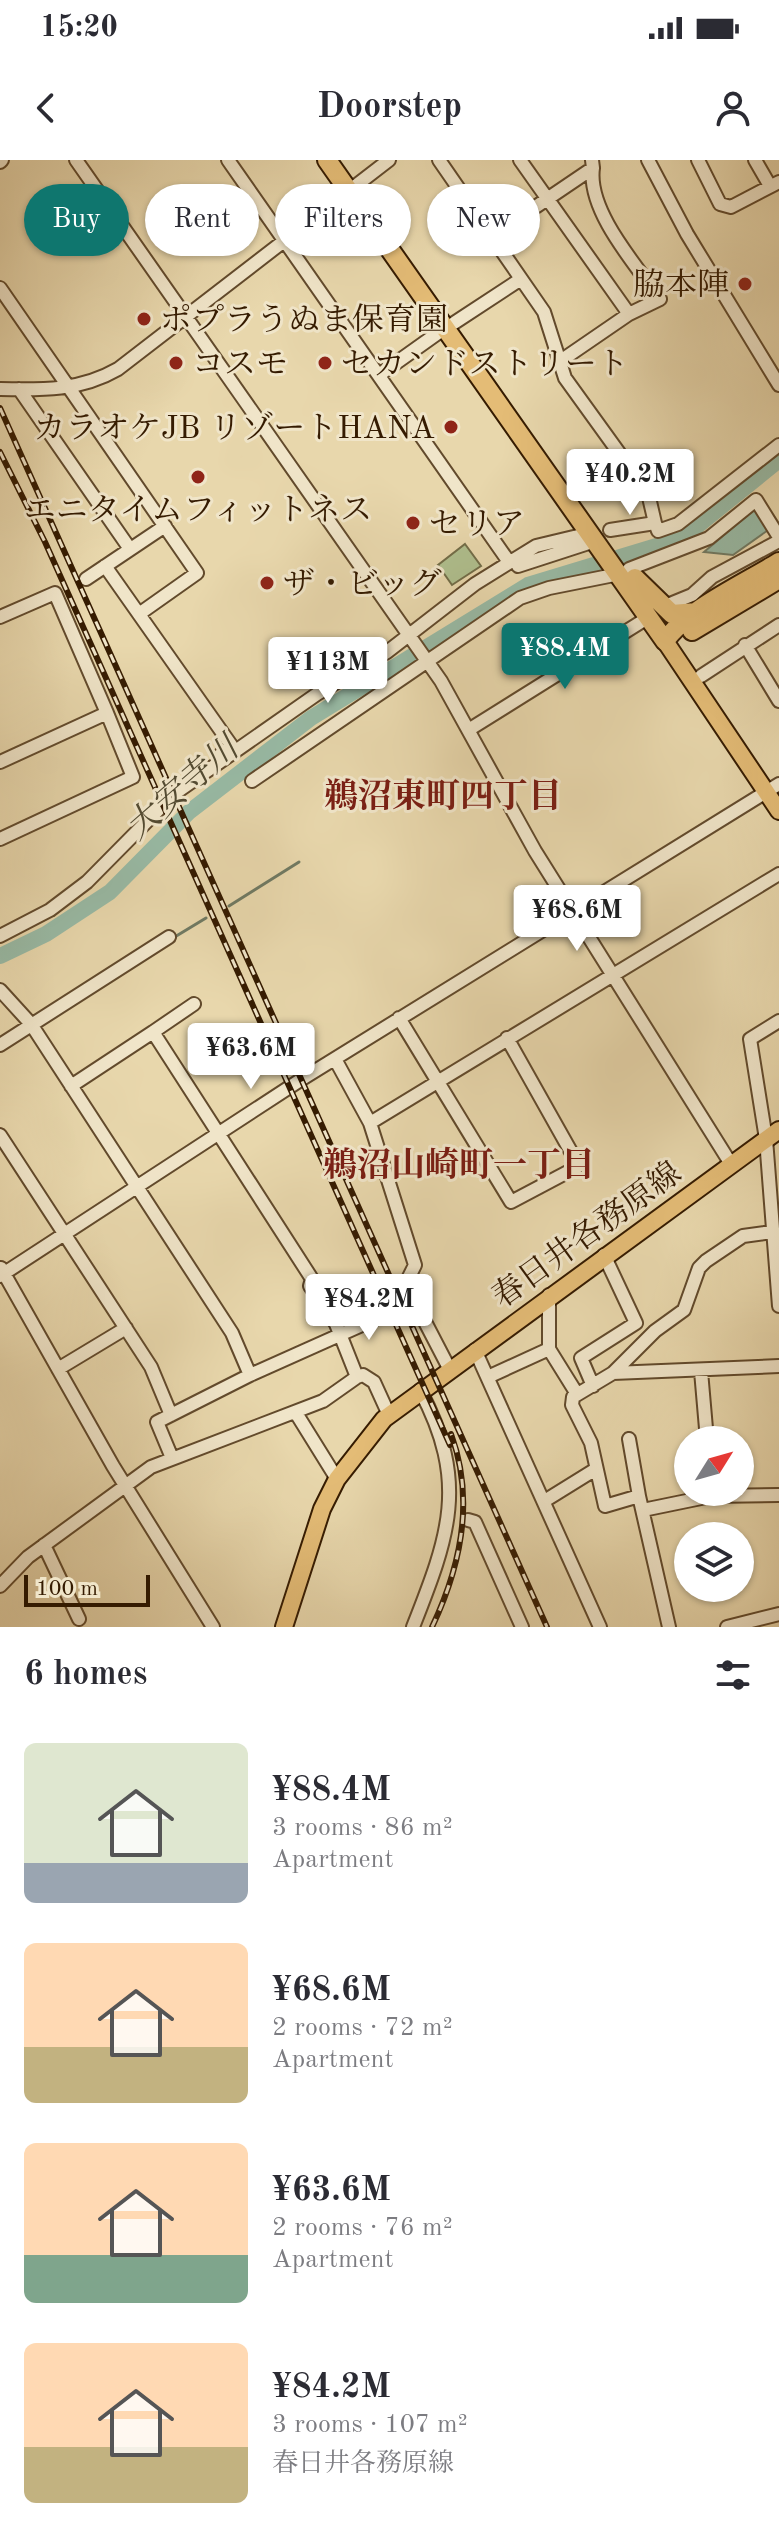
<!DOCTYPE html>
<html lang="en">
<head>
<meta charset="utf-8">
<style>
  body { margin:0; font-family:"Old Standard TT","Noto Serif JP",serif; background:#f7f7f7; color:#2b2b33; height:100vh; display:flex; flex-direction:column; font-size:30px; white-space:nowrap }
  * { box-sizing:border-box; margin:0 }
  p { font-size:26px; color:#7c7c81 }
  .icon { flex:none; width:44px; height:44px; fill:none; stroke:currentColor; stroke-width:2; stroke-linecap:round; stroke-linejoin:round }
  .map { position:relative; height:1467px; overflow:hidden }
  .side { display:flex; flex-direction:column; background:#fff; flex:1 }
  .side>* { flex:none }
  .guide { position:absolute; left:24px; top:24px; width:732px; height:72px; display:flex; gap:16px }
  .needle { width:52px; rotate:53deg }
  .tools { position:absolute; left:674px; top:1266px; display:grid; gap:16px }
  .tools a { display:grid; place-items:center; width:80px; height:80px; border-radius:50%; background:#fff; box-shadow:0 2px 6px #0004; font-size:40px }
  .scale { position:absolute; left:24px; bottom:20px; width:126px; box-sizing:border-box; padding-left:8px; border:4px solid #351b01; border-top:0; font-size:22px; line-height:28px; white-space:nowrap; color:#351b01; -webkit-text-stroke:6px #f0e5c9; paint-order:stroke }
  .price { position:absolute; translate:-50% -68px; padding:0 18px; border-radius:8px; background:#fff; color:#222; font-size:26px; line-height:52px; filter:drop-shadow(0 2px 4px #0008) }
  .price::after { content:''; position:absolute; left:50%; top:48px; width:24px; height:18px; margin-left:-12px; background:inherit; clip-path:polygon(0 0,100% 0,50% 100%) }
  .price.selected { background:#0f766e; color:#fff }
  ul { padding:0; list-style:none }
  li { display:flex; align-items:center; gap:24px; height:200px; padding:0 24px }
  li span { display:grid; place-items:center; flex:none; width:224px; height:160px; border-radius:12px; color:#555 }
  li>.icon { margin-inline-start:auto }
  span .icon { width:96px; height:96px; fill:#fffc; stroke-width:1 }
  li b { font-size:34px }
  h2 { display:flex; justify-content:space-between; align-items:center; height:96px; padding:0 24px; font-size:34px }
  .tag { padding:0 28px; border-radius:36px; background:#fff; box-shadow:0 2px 6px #0004; font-size:28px; line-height:72px }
  .tag.selected { background:#0f766e; color:#fff }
  .status { display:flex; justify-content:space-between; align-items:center; height:56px; padding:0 40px; background:#fff; direction:ltr }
  .status svg { height:22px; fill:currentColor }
  header { display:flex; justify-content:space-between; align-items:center; height:104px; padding:0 24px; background:#fff; font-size:36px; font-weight:700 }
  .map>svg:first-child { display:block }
</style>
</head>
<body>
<div class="status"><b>15:20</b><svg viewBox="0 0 49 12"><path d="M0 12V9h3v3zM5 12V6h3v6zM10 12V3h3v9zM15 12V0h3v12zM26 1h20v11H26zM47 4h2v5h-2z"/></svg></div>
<header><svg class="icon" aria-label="back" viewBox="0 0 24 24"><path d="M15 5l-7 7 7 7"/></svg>Doorstep<svg class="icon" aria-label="person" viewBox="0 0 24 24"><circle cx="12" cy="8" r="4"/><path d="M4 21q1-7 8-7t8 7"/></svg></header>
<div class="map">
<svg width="779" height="1467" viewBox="0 0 779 1467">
  <rect width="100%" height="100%" fill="#e8d7ac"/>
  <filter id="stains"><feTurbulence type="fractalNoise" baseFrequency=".0025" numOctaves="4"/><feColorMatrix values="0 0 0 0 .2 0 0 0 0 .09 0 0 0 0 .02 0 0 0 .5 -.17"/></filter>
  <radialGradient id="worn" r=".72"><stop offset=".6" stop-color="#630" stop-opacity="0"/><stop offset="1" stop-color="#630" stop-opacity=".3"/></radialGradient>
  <path fill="#afbf8e" stroke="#726d48" stroke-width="2" d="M465,384L481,406L452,425L438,405Z"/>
  <path fill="#98baa5" stroke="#707a63" stroke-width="2" d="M756,348L771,368L733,395L704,392Z"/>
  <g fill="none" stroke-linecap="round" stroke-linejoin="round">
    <path stroke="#707a63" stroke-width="3" d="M229,746L299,702
      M173,778L206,758"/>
    <path stroke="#98baa5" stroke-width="16" d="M0,796L46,774L110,732L189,652L311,558L528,425L670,382L696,367L779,300"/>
    <defs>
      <path id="minor" d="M76,0L441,521L535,691L731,1004
        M228,0L509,402
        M439,0L544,152L565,218L648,333L655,363
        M520,0L629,154
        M648,0L687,74L779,225
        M698,0L720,44L731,47L779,22
        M755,0L770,26
        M0,2L2,0
        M491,77L593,8L592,0
        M0,128L197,413L139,454
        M454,163L521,119
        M559,202L629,154L660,139C636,105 587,51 593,8
        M379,215L445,168
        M0,229C42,230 80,231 118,209L389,0
        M19,229L130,389
        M610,370L655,363L658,371L678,364L779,285
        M105,406L231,585L219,596
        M518,406L595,381
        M629,409L709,378L756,340L779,377
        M86,419L165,366
        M670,444L692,435L712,417L779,381
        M0,457L55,433L107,553L0,602
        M745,485L779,541
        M701,516L779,465
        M470,569L641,462
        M252,621L520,438L549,428L619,414
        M0,679L133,617L107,553
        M0,776L50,750L87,722L174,634L317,534L387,492L475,424L536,386L582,375
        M0,830L31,864L232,1173L250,1215L157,1262L172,1298
        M399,858L511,1042L579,1006L507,878
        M779,861L750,879L766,979L779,1146
        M153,872L194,844
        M0,885L169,777
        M335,899L370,963
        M0,975L151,1207L171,1255
        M1,1108L113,1306L213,1467
        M0,1116L302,919L779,624
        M549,1135V1189
        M475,1190L600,1467
        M449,1208L409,1131L408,1119L415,1105L370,963L779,714
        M58,1209L126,1168
        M701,1211L707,1280
        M613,1213L779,1206
        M250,1215L382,1156
        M490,1216L549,1189L577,1234
        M357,1217L363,1215L374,1222L389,1255
        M593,1226L581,1198L636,1163L604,1095
        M296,1253L337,1319
        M629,1279L639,1336
        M546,1340L596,1309
        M643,1350L711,1336L779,1335
        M468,1360L475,1362L522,1467
        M44,1385L79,1459
        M0,1426L28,1397L151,1307L323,1241L357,1217L336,1164L310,1126L312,1119L153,872L71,926
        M413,1467C449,1376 469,1322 420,1230
        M669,1467L639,1336L605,1346L591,1283L572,1245L573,1237L613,1213L655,1171L684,1150L699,1108L706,1101L743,1076L772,1072
        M727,1467L779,1454"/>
      <path id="major" d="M665,481L779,651
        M284,1467L322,1349L337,1319L384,1259L779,970"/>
      <path id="highway" d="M327,0L665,481
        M635,418L672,454L697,452
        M692,471L779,419
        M665,481C686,450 747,422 779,402"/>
    </defs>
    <use href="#minor" stroke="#624a2c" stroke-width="16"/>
    <use href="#major" stroke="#351b01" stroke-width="20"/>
    <use href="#highway" stroke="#351b01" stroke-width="22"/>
    <use href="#minor" stroke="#f0e5c9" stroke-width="12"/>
    <use href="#major" stroke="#e4bc76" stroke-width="16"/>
    <use href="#highway" stroke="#e4bc76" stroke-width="18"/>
    <defs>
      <path id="rail" d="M0,248L547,1467
        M0,292L45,382L450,1285
        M432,1467C461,1406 475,1339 451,1274"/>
    </defs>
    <use href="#rail" stroke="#351b01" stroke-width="6"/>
    <use href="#rail" stroke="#f0e5c9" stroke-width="3" stroke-dasharray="9" stroke-linecap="butt"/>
  </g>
  <g fill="#8f2418" stroke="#f0e5c9" stroke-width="3">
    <circle cx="745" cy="124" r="8"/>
    <circle cx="144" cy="159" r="8"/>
    <circle cx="176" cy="203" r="8"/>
    <circle cx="325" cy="203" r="8"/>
    <circle cx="451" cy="267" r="8"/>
    <circle cx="198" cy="317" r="8"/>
    <circle cx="413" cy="363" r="8"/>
    <circle cx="267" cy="423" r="8"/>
  </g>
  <g text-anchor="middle" stroke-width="6" stroke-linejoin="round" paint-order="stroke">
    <g font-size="32" fill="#351b01" stroke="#f0e5c9" text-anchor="start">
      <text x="729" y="135" text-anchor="end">脇本陣</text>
      <text x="160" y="170">ポプラうぬま保育園</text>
      <text x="192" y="214">コスモ</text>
      <text x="341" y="214">セカンドストリート</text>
      <text x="435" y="278" text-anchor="end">カラオケJB リゾートHANA</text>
      <text x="198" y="360" text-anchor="middle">エニタイムフィットネス</text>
      <text x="429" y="374">セリア</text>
      <text x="283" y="434">ザ・ビッグ</text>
    </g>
    <g font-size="32" fill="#351b01" stroke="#f0e5c9">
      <text transform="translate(586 1074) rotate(-36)" y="11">春日井各務原線</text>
    </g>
    <g font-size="34" font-style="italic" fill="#534b32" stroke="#f0e5c9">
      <text transform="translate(181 627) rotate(-41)" y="12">大安寺川</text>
    </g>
    <g font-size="34" font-weight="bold" fill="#7a1f14" stroke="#f0e5c9">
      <text x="443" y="647">鵜沼東町四丁目</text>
      <text x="459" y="1016">鵜沼山崎町一丁目</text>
    </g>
  </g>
  <rect width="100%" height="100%" filter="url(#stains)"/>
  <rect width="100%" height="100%" fill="url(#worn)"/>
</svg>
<div class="tools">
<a><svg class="needle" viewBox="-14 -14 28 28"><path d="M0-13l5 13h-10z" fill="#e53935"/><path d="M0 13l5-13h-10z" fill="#7c7c81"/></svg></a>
<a><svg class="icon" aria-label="layers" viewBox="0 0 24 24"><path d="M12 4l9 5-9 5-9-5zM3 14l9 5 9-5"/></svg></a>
</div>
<div class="scale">100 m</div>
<b class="price" style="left:630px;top:357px">¥40.2M</b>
<b class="price selected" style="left:565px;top:531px">¥88.4M</b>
<b class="price" style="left:328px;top:545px">¥113M</b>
<b class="price" style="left:577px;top:793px">¥68.6M</b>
<b class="price" style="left:251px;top:931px">¥63.6M</b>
<b class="price" style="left:369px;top:1182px">¥84.2M</b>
<div class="guide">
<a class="tag selected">Buy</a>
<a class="tag">Rent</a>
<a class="tag">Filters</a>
<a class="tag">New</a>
</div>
</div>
<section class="side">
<h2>6 homes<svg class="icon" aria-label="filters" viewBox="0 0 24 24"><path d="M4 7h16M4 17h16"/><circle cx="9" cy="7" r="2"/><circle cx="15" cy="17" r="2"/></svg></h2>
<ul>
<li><span style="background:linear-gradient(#dfe7d0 75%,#9aa5b1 0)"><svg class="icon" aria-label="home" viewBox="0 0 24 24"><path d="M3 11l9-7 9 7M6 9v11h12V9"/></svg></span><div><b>¥88.4M</b><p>3 rooms · 86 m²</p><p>Apartment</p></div></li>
<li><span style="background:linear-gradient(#ffd9b3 65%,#c2b280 0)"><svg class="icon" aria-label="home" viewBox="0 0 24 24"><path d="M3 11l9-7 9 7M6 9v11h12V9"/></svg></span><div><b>¥68.6M</b><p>2 rooms · 72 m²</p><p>Apartment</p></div></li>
<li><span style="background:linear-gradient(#ffd9b3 70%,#7fa58c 0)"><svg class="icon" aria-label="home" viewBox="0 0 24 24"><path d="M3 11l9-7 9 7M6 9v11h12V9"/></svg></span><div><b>¥63.6M</b><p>2 rooms · 76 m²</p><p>Apartment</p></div></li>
<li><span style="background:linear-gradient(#ffd9b3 65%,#c2b280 0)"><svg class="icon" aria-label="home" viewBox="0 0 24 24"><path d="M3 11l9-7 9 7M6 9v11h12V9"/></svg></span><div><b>¥84.2M</b><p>3 rooms · 107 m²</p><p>春日井各務原線</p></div></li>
</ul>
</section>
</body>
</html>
